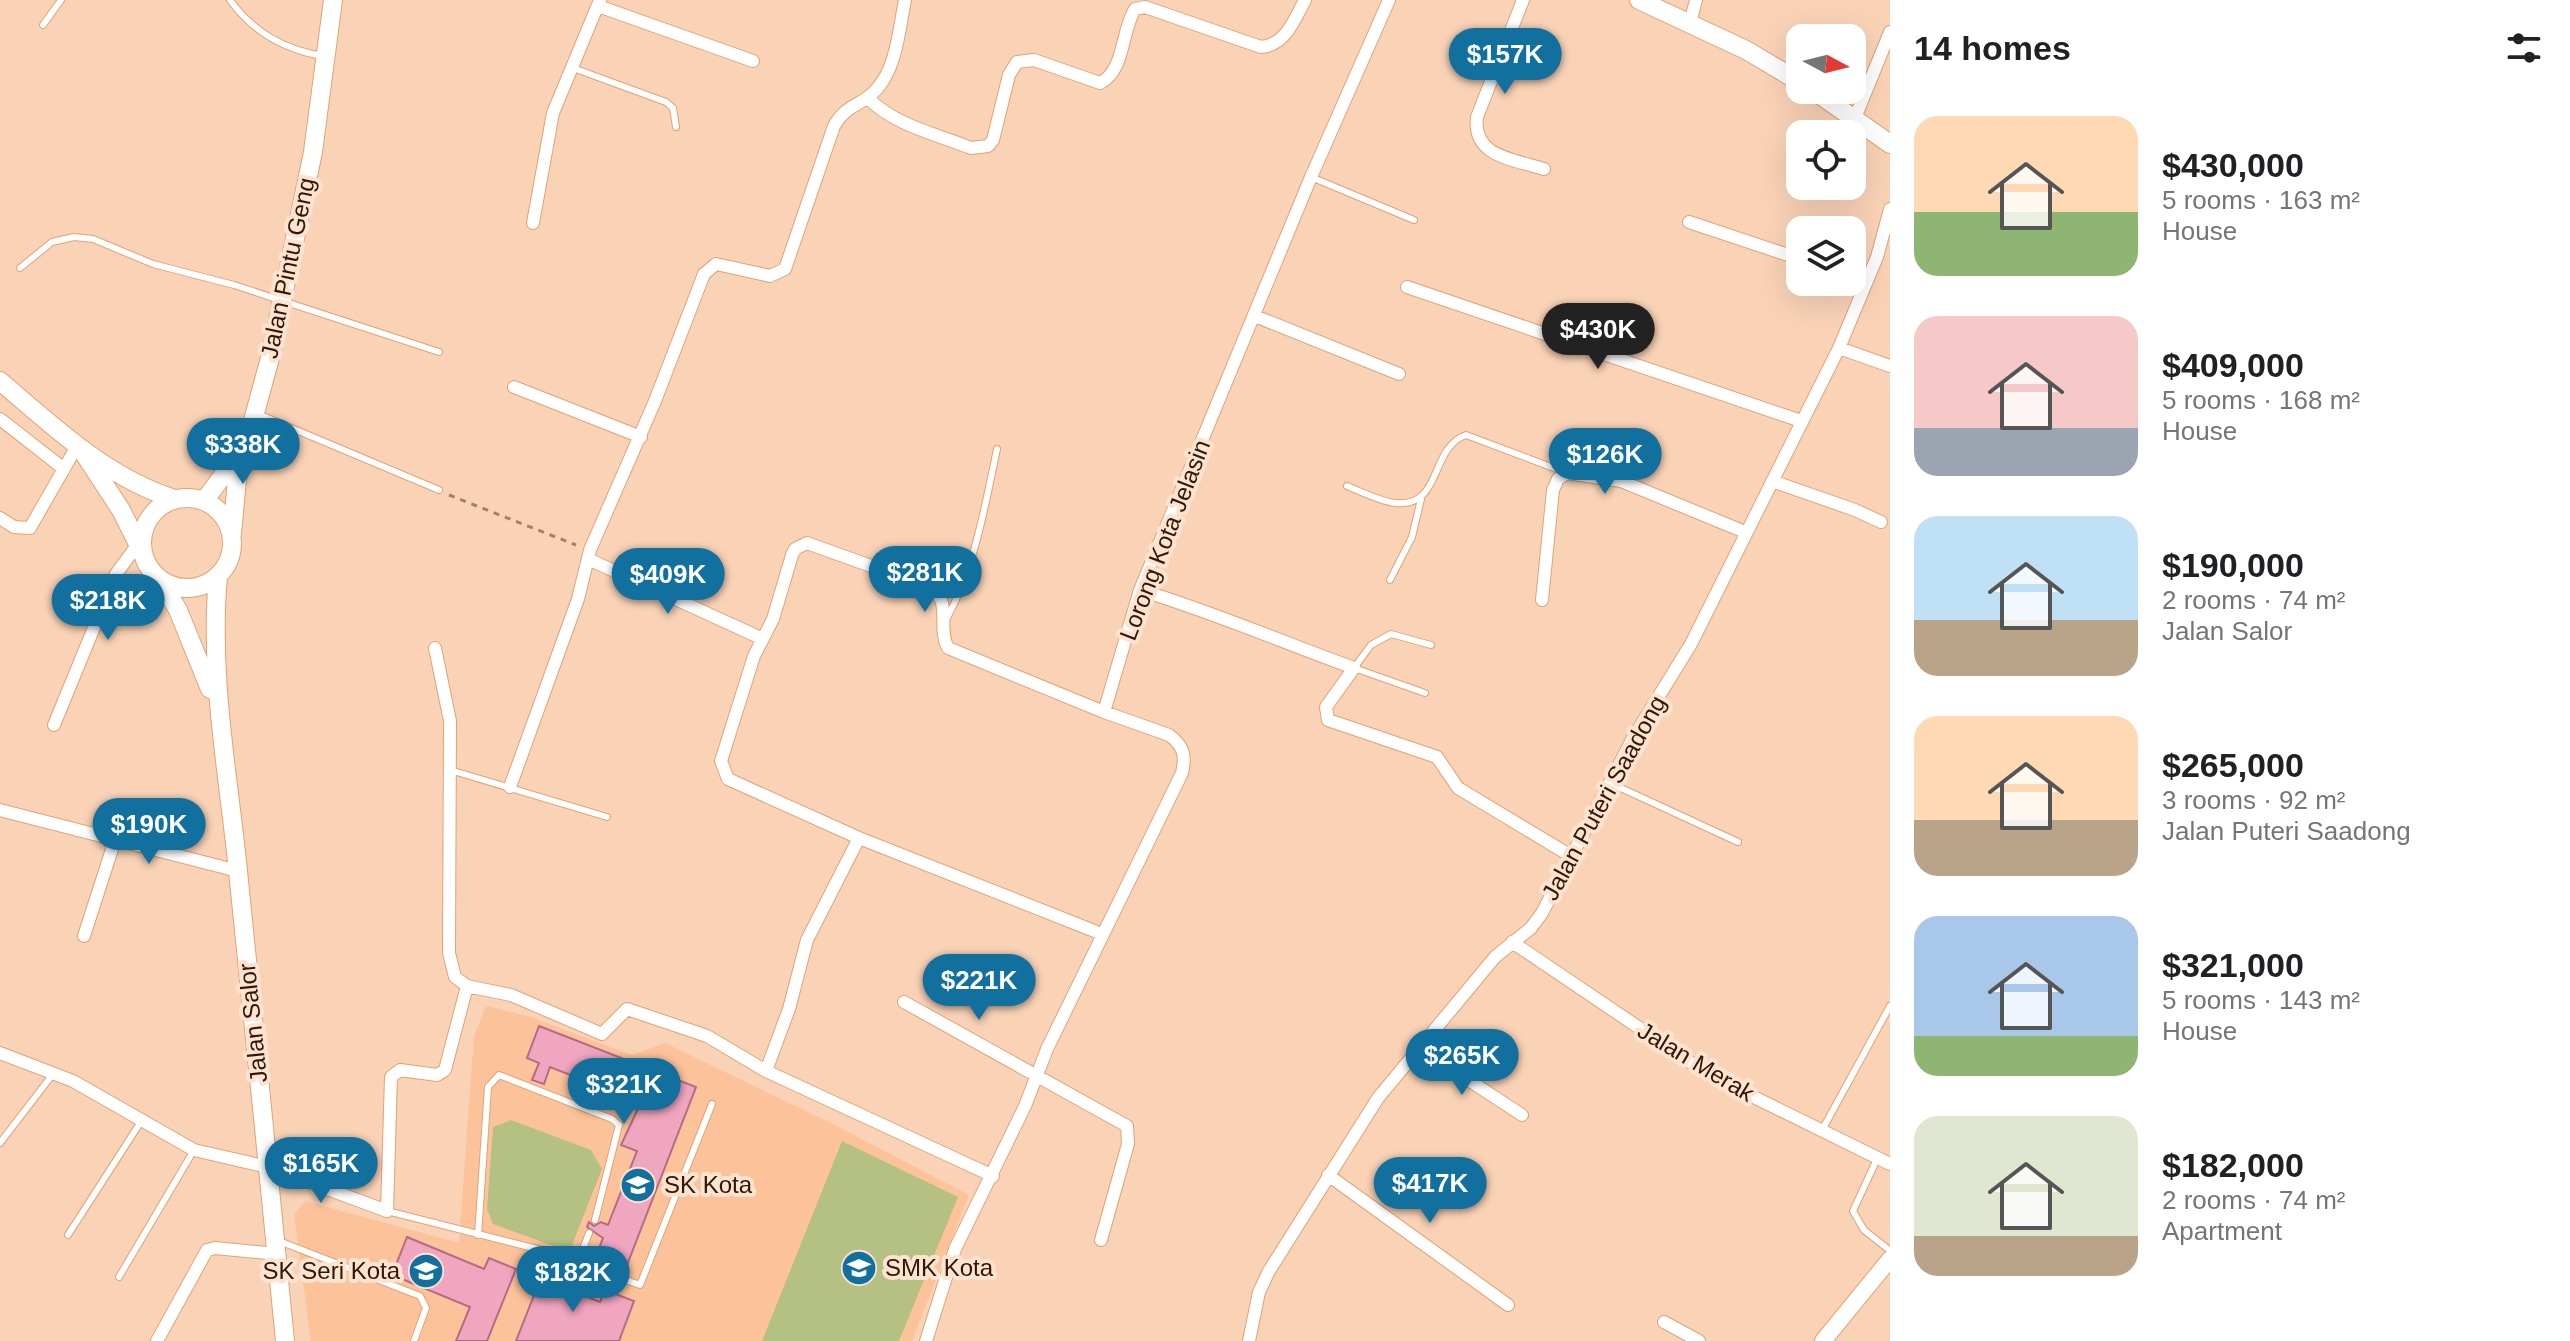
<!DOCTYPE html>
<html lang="en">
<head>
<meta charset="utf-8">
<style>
  body { margin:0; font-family:Arial,sans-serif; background:#f2f2f2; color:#202124; height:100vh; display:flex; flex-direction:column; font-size:30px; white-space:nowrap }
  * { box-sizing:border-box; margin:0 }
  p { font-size:26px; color:#757577 }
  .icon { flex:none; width:44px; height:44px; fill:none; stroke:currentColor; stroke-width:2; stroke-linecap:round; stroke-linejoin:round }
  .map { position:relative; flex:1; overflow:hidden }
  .sheet { display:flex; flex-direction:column; background:#fff; width:680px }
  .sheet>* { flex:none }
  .needle { width:52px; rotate:97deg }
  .buttons { position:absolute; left:1786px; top:24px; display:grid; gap:16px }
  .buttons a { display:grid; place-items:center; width:80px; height:80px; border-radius:16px; background:#fff; box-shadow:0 8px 32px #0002; font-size:40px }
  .price { position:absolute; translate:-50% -68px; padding:0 18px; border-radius:28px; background:#12709f; color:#fff; font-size:26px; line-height:52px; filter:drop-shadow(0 2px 4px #0008) }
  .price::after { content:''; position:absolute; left:50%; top:48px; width:24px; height:18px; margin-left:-12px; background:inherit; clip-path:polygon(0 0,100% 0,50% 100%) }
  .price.on { background:#222; color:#fff }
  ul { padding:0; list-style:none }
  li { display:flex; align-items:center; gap:24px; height:200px; padding:0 24px }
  li span { display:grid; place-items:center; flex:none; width:224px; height:160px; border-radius:24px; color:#555 }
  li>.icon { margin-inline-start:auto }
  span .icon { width:96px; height:96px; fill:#fffc; stroke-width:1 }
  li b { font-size:34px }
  h2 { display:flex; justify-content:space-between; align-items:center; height:96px; padding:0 24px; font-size:34px }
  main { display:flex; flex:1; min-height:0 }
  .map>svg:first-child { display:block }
</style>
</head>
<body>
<main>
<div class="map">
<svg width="1890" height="1341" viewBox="0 0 1890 1341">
  <rect width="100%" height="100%" fill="#fad3b7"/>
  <path fill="#fcc39a" d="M486,1006L528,1016L632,1055L665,1043L837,1126L969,1195L912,1341H311L294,1215L305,1201L459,1243L474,1036Z"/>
  <path fill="#b5c182" d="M511,1120L591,1150L602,1169L572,1245L562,1249L493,1224L487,1209L493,1127Z
    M842,1141L958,1197L899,1341H762Z"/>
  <path fill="#f1a6bf" stroke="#b36c85" stroke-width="2" d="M539,1026L696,1087L627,1265L597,1253L603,1238L587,1227L589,1222L594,1226L601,1222L608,1225L637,1151L621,1145L641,1102L550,1067L544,1084L532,1080L539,1063L527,1058Z
    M407,1237L484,1269L489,1258L516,1269L487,1341H456L470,1307L392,1275Z
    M544,1270L571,1281L567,1289L600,1302L605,1290L634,1301L619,1341H516Z"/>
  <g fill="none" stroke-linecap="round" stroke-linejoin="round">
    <defs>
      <path id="service" d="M230,0C253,32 283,49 322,56
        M43,25L61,0
        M573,68L666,102L673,108L676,127
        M1311,177L1414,220
        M20,268L52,242L74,237L93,239L153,264L234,285L439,352
        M258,414L439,490
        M1347,486C1362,492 1379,501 1395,503C1443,508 1429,448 1466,435L1567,473
        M1390,580L1412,537L1421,499
        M947,618C975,566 985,506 997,449
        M1425,693L1354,668L1371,645L1391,634L1431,645
        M450,770L607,817
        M1610,783L1738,842
        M1821,1132L1890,1006
        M0,1143L53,1074
        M1877,1159L1853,1211L1864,1230L1888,1249
        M387,1211L541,1250L640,1285L712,1104
        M68,1235L142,1120
        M478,1235L488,1087L499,1075L612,1119L619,1125L595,1220
        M279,1241L420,1296L426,1308L414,1341
        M578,1262L589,1233
        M119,1277L194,1150"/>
      <path id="minor" d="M1523,0L1477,117C1472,157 1513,159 1544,169
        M598,6L753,61
        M1690,23L1696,0
        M868,98C894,125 936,134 971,148L988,146L993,140L1009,75L1017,62L1034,60L1100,83C1125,71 1121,31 1135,9L1145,7L1261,47C1286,45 1294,20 1305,0
        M1855,118L1890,32
        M1689,222L1800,259
        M533,223L553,113L600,0
        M1407,287L1801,421
        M1255,316L1399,374
        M1839,348L1890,366
        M514,387L641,437
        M0,419L64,469
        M1772,481L1855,510L1881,522
        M0,518L14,527L30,528L77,446
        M588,559L763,639
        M1140,590C1213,612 1282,642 1354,668L1326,707L1328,720L1437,757L1458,788L1571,856
        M1542,600L1553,490L1558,479L1567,473L1621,481L1745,532
        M435,648L450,721L449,953L455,977L467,986L511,995L602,1034L627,1009L707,1036L766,1071L993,1176
        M54,725L116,574L138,544
        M510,787L578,599L590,550L655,401L704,274L716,264L770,276L785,269L834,126C847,103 862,106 876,90C897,67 899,29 905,0
        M0,810L238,871
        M1102,934L859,838L728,779L721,761L754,656L773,619L792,555L795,549L807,543L932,588C952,603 937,628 948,648L1104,712
        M84,936L115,840
        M1512,942L1709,1075L1890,1164
        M904,1002L1127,1126L1128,1144L1101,1240
        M1421,1049L1522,1115
        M0,1053L73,1081L194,1150L268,1167L387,1211L391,1077L400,1070L437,1075L445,1070L467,986
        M766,1071L789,1009L807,940L859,838
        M1328,1175L1508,1305
        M1664,1322L1699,1341
        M157,1341L207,1250L215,1248L277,1254
        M926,1341L955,1249L1025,1106L1047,1049L1182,773C1186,756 1184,746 1169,735L1104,712L1140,590L1311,177L1389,0
        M1249,1341L1259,1292L1269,1271L1378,1098L1495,957L1531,928L1542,913L1633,738L1691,644L1839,348L1877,257L1890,209"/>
      <path id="tertiary" d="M1823,1341L1890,1259"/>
      <path id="secondary" d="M1639,0L1746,50L1800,82
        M1813,90L1890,144
        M0,381C54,427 107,478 175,499
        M85,455L121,510L141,550
        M142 543a45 45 0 1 1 90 0a45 45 0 1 1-90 0Z
        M204,501L239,454
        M232,534L237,479L270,358L313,152L333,0
        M218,576C209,676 228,772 238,871C255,1028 269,1184 285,1341
        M159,578L178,610L210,689"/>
    </defs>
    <use href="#service" stroke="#e0a274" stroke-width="8"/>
    <use href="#minor" stroke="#e0a274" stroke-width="14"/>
    <use href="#tertiary" stroke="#e0a274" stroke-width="18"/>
    <use href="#secondary" stroke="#e0a274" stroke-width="20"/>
    <path stroke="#a18169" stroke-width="3" stroke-dasharray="6 6" stroke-linecap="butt" d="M449,495L576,545"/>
    <use href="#service" stroke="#fff" stroke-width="6"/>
    <use href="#minor" stroke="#fff" stroke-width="12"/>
    <use href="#tertiary" stroke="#fff" stroke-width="16"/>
    <use href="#secondary" stroke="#fff" stroke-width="18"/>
  </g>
  <defs>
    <symbol id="school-disc" viewBox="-11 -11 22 22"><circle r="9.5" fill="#12709f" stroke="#fde3d0"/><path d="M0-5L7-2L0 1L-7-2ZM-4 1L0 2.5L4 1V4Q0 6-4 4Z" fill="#fff"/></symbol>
  </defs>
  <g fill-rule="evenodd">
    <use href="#school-disc" x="618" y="1165" width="40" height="40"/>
    <use href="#school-disc" x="839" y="1248" width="40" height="40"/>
    <use href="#school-disc" x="406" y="1251" width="40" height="40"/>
  </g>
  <g text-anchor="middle" stroke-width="8" stroke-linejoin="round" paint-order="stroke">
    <g font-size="24" fill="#2f1805" stroke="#fde3d0">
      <text transform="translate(288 268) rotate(-78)" y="8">Jalan Pintu Geng</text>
      <text transform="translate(1165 540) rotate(-69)" y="8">Lorong Kota Jelasin</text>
      <text transform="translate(1604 798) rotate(-61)" y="8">Jalan Puteri Saadong</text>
      <text transform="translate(253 1023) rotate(-96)" y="8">Jalan Salor</text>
      <text transform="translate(1696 1062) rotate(31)" y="8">Jalan Merak</text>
    </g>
    <g font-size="24" fill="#2f1805" stroke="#fde3d0" text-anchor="start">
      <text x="664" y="1193">SK Kota</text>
      <text x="885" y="1276">SMK Kota</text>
      <text x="400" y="1279" text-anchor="end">SK Seri Kota</text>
    </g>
  </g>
</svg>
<div class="buttons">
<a><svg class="needle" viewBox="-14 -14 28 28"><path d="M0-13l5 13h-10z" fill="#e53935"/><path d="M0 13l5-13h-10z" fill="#757577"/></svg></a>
<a><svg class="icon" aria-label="locate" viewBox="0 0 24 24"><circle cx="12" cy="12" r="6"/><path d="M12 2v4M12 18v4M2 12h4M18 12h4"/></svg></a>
<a><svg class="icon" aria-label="layers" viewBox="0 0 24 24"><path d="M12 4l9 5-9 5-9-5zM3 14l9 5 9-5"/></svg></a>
</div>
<b class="price" style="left:1505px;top:96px">$157K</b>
<b class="price on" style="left:1598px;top:371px">$430K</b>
<b class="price" style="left:243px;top:486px">$338K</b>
<b class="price" style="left:1605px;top:496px">$126K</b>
<b class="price" style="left:925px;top:614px">$281K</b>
<b class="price" style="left:668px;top:616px">$409K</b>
<b class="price" style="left:108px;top:642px">$218K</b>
<b class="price" style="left:149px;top:866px">$190K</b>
<b class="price" style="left:979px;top:1022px">$221K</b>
<b class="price" style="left:1462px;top:1097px">$265K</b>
<b class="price" style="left:624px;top:1126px">$321K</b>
<b class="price" style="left:321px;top:1205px">$165K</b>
<b class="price" style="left:1430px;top:1225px">$417K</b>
<b class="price" style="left:573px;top:1314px">$182K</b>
</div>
<section class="sheet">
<h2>14 homes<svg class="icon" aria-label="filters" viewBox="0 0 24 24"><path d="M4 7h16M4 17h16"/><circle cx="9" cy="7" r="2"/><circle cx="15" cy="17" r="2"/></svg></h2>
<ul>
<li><span style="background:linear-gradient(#ffd9b3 60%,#8fb573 0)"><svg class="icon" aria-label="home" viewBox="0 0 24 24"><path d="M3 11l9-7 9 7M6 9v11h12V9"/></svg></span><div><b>$430,000</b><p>5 rooms · 163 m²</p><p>House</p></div></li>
<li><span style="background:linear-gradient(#f6c9c9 70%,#9aa5b1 0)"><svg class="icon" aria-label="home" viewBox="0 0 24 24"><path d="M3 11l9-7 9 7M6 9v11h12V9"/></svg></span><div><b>$409,000</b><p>5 rooms · 168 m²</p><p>House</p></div></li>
<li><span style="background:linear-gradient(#bfe0f5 65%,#b9a48a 0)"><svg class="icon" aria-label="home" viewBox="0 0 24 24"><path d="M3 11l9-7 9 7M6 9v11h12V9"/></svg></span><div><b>$190,000</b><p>2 rooms · 74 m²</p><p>Jalan Salor</p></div></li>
<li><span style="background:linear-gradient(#ffd9b3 65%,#b9a48a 0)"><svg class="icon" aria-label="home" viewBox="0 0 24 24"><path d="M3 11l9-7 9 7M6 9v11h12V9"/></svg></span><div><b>$265,000</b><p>3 rooms · 92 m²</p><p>Jalan Puteri Saadong</p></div></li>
<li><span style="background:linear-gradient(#a9c7e8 75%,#8fb573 0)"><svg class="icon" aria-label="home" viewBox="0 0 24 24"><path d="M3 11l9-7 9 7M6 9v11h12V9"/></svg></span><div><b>$321,000</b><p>5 rooms · 143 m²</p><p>House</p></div></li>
<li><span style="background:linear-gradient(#dfe7d0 75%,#b9a48a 0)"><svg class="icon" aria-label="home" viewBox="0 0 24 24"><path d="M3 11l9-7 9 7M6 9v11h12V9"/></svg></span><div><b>$182,000</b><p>2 rooms · 74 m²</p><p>Apartment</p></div></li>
</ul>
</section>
</main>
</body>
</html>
